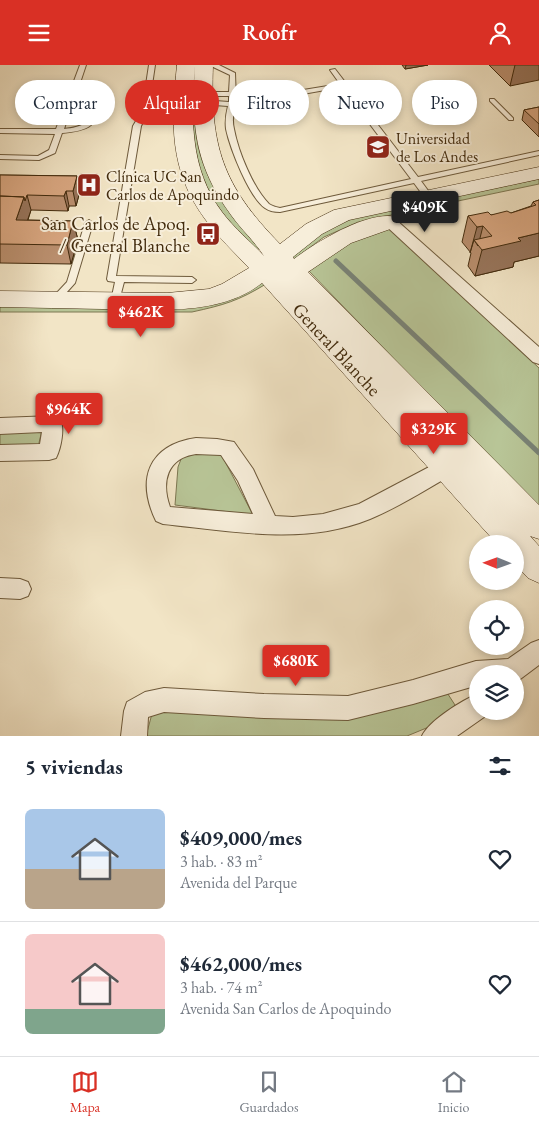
<!DOCTYPE html>
<html lang="es">
<head>
<meta charset="utf-8">
<style>
  body { margin:0; font-family:"EB Garamond",serif; background:#f2f2f3; color:#1f2937; height:100vh; display:flex; flex-direction:column; font-size:19px; white-space:nowrap }
  * { box-sizing:border-box; margin:0 }
  p { font-size:16px; color:#747a83 }
  .icon { flex:none; width:28px; height:28px; fill:none; stroke:currentColor; stroke-width:2; stroke-linecap:round; stroke-linejoin:round }
  .map { position:relative; height:671px; overflow:hidden }
  .panel { display:flex; flex-direction:column; background:#fff; flex:1 }
  .panel>* { flex:none }
  .hud { position:absolute; left:15px; top:15px; width:510px; height:45px; display:flex; gap:10px }
  .needle { width:32px; rotate:271deg }
  .controls { position:absolute; left:469px; top:470px; display:grid; gap:10px }
  .controls a { display:grid; place-items:center; width:55px; height:55px; border-radius:50%; background:#fff; box-shadow:0 2px 8px #0003; font-size:25px }
  .price { position:absolute; translate:-50% -42px; padding:0 11px; border-radius:5px; background:#d93025; color:#fff; font-size:16px; line-height:32px; filter:drop-shadow(0 1px 2px #0008) }
  .price::after { content:''; position:absolute; left:50%; top:30px; width:15px; height:11px; margin-left:-8px; background:inherit; clip-path:polygon(0 0,100% 0,50% 100%) }
  .price.active { background:#222; color:#fff }
  ul { padding:0; list-style:none }
  li { display:flex; align-items:center; gap:15px; height:125px; padding:0 25px }
  li+li { border-top:1px solid #e0e1e3 }
  li span { display:grid; place-items:center; flex:none; width:140px; height:100px; border-radius:8px; color:#555 }
  li>.icon { margin-inline-start:auto }
  span .icon { width:60px; height:60px; fill:#fffc; stroke-width:1 }
  li b { font-size:21px }
  h2 { display:flex; justify-content:space-between; align-items:center; height:60px; padding:0 25px; font-size:21px }
  .pill { padding:0 18px; border-radius:22px; background:#fff; box-shadow:0 2px 8px #0003; font-size:18px; line-height:45px }
  .pill.active { background:#d93025; color:#fff }
  header { display:flex; justify-content:space-between; align-items:center; height:65px; padding:0 25px; background:#d93025; color:#fff; font-size:22px; font-weight:600 }
  .dock { display:flex; justify-content:space-around; align-items:center; height:70px; border-top:1px solid #e0e1e3; background:#fff; font-size:14px; color:#747a83 }
  .dock a { display:grid; justify-items:center; gap:2px }
  .dock .active { color:#d93025 }
  .map>svg:first-child { display:block }
</style>
</head>
<body>
<header><svg class="icon" aria-label="menu" viewBox="0 0 24 24"><path d="M4 6h16M4 12h16M4 18h16"/></svg>Roofr<svg class="icon" aria-label="person" viewBox="0 0 24 24"><circle cx="12" cy="8" r="4"/><path d="M4 21q1-7 8-7t8 7"/></svg></header>
<div class="map">
<svg width="539" height="671" viewBox="0 0 539 671">
  <rect width="100%" height="100%" fill="#f2e5c6"/>
  <filter id="stains"><feTurbulence type="fractalNoise" baseFrequency=".004" numOctaves="4"/><feColorMatrix values="0 0 0 0 .2 0 0 0 0 .09 0 0 0 0 .02 0 0 0 .5 -.17"/></filter>
  <radialGradient id="worn" r=".72"><stop offset=".6" stop-color="#630" stop-opacity="0"/><stop offset="1" stop-color="#630" stop-opacity=".3"/></radialGradient>
  <path fill="#b8c597" stroke="#7d7852" d="M192,38L196,40C190,101 223,139 260,183L255,186C231,159 203,129 194,93C190,76 192,55 192,38Z
    M539,114V119L358,157L324,172L293,195L290,194C312,173 331,161 360,151Z
    M385,158L539,303V444L308,205L320,185Z
    M262,214L266,219C238,236 224,240 192,247H0V240L157,241Z
    M0,365H42L38,382H0Z
    M218,383L253,450L175,440L178,402L183,389Z
    M444,623L455,640L441,657L407,671H146L153,645L348,650Z"/>
  <g fill="none" stroke-linecap="round" stroke-linejoin="round">
    <path stroke="#798377" stroke-width="5" d="M336,196L539,388"/>
    <defs>
      <path id="lane" d="M80,0H86L77,27L90,30L98,37C100,63 84,66 62,68L55,88L39,95L0,94V90L38,91L49,85L55,69L0,68V64H56ZM75,31L86,33L92,38C92,59 82,62 64,64Z
        M149,0H155L149,40C158,35 177,30 186,35L183,37C160,38 151,40 141,61L116,211L192,212L196,215L192,218L124,217L119,236L115,239L111,236L115,217L108,216L107,214L133,61L142,46Z
        M209,0H219L235,8L236,36L340,19L330,5L335,4L418,112L539,86V90L421,116L432,131L428,133H425L414,118L280,147C275,147 269,146 265,143C249,132 230,83 226,64C225,56 226,49 228,41L201,39L198,37L201,35L229,37V31H203L200,29L203,27H229L230,10ZM342,22L411,114L280,143C276,142 272,141 269,139C253,123 238,86 234,64C232,56 233,49 235,41Z
        M490,34H494L513,53V55H509L490,36Z
        M89,155L93,158L75,218L58,237H52L51,235L52,233L67,217L85,158Z"/>
      <path id="street" d="M390,152L395,154L539,282V299L533,297L385,160L382,157L385,154Z
        M53,351L60,354C65,363 61,383 56,393L49,395L0,396V380L40,379L42,367L0,369V353Z
        M196,373L217,374L234,377L253,404L275,451L293,452L323,449L359,439L450,391L457,389L464,391L467,397L464,403C434,419 402,441 370,454C304,481 231,466 163,459L156,456C136,415 148,380 196,373ZM196,389L221,390L238,416L253,449L170,442C161,417 167,393 196,389Z
        M0,513L20,514L28,517L31,524L28,531L20,534L0,533Z
        M539,575V600L515,618V609H478V620L413,639L348,655L264,653L164,647L148,652L147,671H121L124,646L127,637L145,627L164,623L264,629L348,631L413,615L476,596L508,594L531,578Z
        M478,629V646H488L487,650L457,671H422C429,656 462,635 478,629Z"/>
      <path id="secondary" d="M177,0H195C191,51 189,103 222,147C234,163 251,177 264,191C255,177 241,164 231,150C195,101 191,59 195,0H213C210,81 222,120 280,179L306,159L334,145L539,102V114L349,155L322,169L293,192L294,194C316,177 369,145 396,152L399,157L396,162L351,178L308,207L539,440V474L530,471L539,481V518L528,513L515,499V479H497L262,218C219,252 154,244 103,244C69,243 34,243 0,242V226L167,228L209,224L222,219L249,203C234,187 218,172 205,154C169,105 171,58 177,0Z"/>
    </defs>
    <use href="#lane" stroke="#6e5a3b" stroke-width="2"/>
    <use href="#street" stroke="#6e5a3b" stroke-width="2"/>
    <use href="#secondary" stroke="#422b0d" stroke-width="1"/>
    <use href="#lane" fill="#f7eeda" fill-rule="evenodd"/>
    <use href="#street" fill="#f7eeda" fill-rule="evenodd"/>
    <use href="#secondary" fill="#f7eeda" fill-rule="evenodd"/>
  </g>
  <path fill="#ba8f6e" stroke="#422b0d" d="M402,0H428L405,4Z
    M489,0H539L510,21Z
    M539,42V72L522,55L524,45Z
    M0,110L77,111L80,126L76,141H69L68,146L31,145L28,155L73,156L78,175L71,199L0,198Z
    M539,135V191L514,197L513,202L475,211L468,201L471,188L462,177L468,151L491,150L511,148L531,141L533,137Z"/>
  <path fill="#97745a" stroke="#422b0d" d="M406,0H428L405,4Z
    M515,0H539V15L510,21Z
    M77,111L80,126L76,141L73,126Z
    M66,126L69,141L68,146L64,131Z
    M27,130L31,145L21,174L16,155L24,132Z
    M73,156L78,175L71,199L67,180Z
    M483,161L478,181L474,175L470,188L477,162Z
    M539,168V191L514,197L513,202L475,211L482,185L518,173Z"/>
  <path fill="#d8a680" stroke="#422b0d" d="M539,42V59L524,45Z
    M0,110L77,111L73,126H66L64,131L27,130L25,136L24,132L0,131Z
    M0,131L24,132L16,155L73,156L67,180L0,179Z
    M539,135V168L518,173L521,176L482,185L474,175L492,171L483,161L477,162L468,151L488,147L491,150L507,146L511,148L536,140L533,137Z"/>
  <defs>
    <symbol id="university-square" viewBox="-11 -11 22 22"><rect x="-9" y="-9" width="18" height="18" rx="4" fill="#8f2418" stroke="#f7eeda"/><path d="M0-5L7-2L0 1L-7-2ZM-4 1L0 2.5L4 1V4Q0 6-4 4Z" fill="#fff"/></symbol>
    <symbol id="hospital-square" viewBox="-11 -11 22 22"><rect x="-9" y="-9" width="18" height="18" rx="4" fill="#8f2418" stroke="#f7eeda"/><path d="M-5-5h3v3.5h4V-5h3V5h-3V1.5h-4V5h-3Z" fill="#fff"/></symbol>
    <symbol id="bus-square" viewBox="-11 -11 22 22"><rect x="-9" y="-9" width="18" height="18" rx="4" fill="#8f2418" stroke="#f7eeda"/><path d="M-5-6H5V4H4V6H2V4H-2V6H-4V4H-5ZM-3.5-4V0h7V-4ZM-3.5 1.2v1.5H-2V1.2ZM2 1.2v1.5H3.5V1.2Z" fill="#fff"/></symbol>
  </defs>
  <g fill-rule="evenodd">
    <use href="#university-square" x="364" y="68" width="28" height="28"/>
    <use href="#hospital-square" x="75" y="106" width="28" height="28"/>
    <use href="#bus-square" x="194" y="155" width="28" height="28"/>
  </g>
  <g text-anchor="middle" stroke-width="4" stroke-linejoin="round" paint-order="stroke">
    <g font-size="16" fill="#422b0d" stroke="#f7eeda" text-anchor="start">
      <text x="396" y="79">Universidad<tspan x="396" dy="18">de Los Andes</tspan></text>
      <text x="106" y="117">Clínica UC San<tspan x="106" dy="18">Carlos de Apoquindo</tspan></text>
    </g>
    <g font-size="19" fill="#422b0d" stroke="#f7eeda" text-anchor="end">
      <text x="190" y="165">San Carlos de Apoq.<tspan x="190" dy="22">/ General Blanche</tspan></text>
    </g>
    <g font-size="19" fill="#422b0d" stroke="#f7eeda">
      <text transform="translate(337 284) rotate(47)" y="7">General Blanche</text>
    </g>
  </g>
  <rect width="100%" height="100%" filter="url(#stains)"/>
  <rect width="100%" height="100%" fill="url(#worn)"/>
</svg>
<div class="controls">
<a><svg class="needle" viewBox="-14 -14 28 28"><path d="M0-13l5 13h-10z" fill="#e53935"/><path d="M0 13l5-13h-10z" fill="#747a83"/></svg></a>
<a><svg class="icon" aria-label="locate" viewBox="0 0 24 24"><circle cx="12" cy="12" r="6"/><path d="M12 2v4M12 18v4M2 12h4M18 12h4"/></svg></a>
<a><svg class="icon" aria-label="layers" viewBox="0 0 24 24"><path d="M12 4l9 5-9 5-9-5zM3 14l9 5 9-5"/></svg></a>
</div>
<b class="price active" style="left:425px;top:168px">$409K</b>
<b class="price" style="left:141px;top:273px">$462K</b>
<b class="price" style="left:69px;top:370px">$964K</b>
<b class="price" style="left:434px;top:390px">$329K</b>
<b class="price" style="left:296px;top:622px">$680K</b>
<div class="hud">
<a class="pill">Comprar</a>
<a class="pill active">Alquilar</a>
<a class="pill">Filtros</a>
<a class="pill">Nuevo</a>
<a class="pill">Piso</a>
</div>
</div>
<section class="panel">
<h2>5 viviendas<svg class="icon" aria-label="filters" viewBox="0 0 24 24"><path d="M4 7h16M4 17h16"/><circle cx="9" cy="7" r="2"/><circle cx="15" cy="17" r="2"/></svg></h2>
<ul>
<li><span style="background:linear-gradient(#a9c7e8 60%,#b9a48a 0)"><svg class="icon" aria-label="home" viewBox="0 0 24 24"><path d="M3 11l9-7 9 7M6 9v11h12V9"/></svg></span><div><b>$409,000/mes</b><p>3 hab. · 83 m²</p><p>Avenida del Parque</p></div><svg class="icon" aria-label="heart" viewBox="0 0 24 24"><path d="M12 20l-8-8c-3-5 5-10 8-4 3-6 11-1 8 4z"/></svg></li>
<li><span style="background:linear-gradient(#f6c9c9 75%,#7fa58c 0)"><svg class="icon" aria-label="home" viewBox="0 0 24 24"><path d="M3 11l9-7 9 7M6 9v11h12V9"/></svg></span><div><b>$462,000/mes</b><p>3 hab. · 74 m²</p><p>Avenida San Carlos de Apoquindo</p></div><svg class="icon" aria-label="heart" viewBox="0 0 24 24"><path d="M12 20l-8-8c-3-5 5-10 8-4 3-6 11-1 8 4z"/></svg></li>
</ul>
</section>
<nav class="dock">
<a class="active"><svg class="icon" aria-label="map" viewBox="0 0 24 24"><path d="M3 6l6-2 6 2 6-2v14l-6 2-6-2-6 2zM9 4v14M15 6v14"/></svg>Mapa</a>
<a><svg class="icon" aria-label="saved" viewBox="0 0 24 24"><path d="M7 4h10v16l-5-4-5 4z"/></svg>Guardados</a>
<a><svg class="icon" aria-label="home" viewBox="0 0 24 24"><path d="M3 11l9-7 9 7M6 9v11h12V9"/></svg>Inicio</a>
</nav>
</body>
</html>
